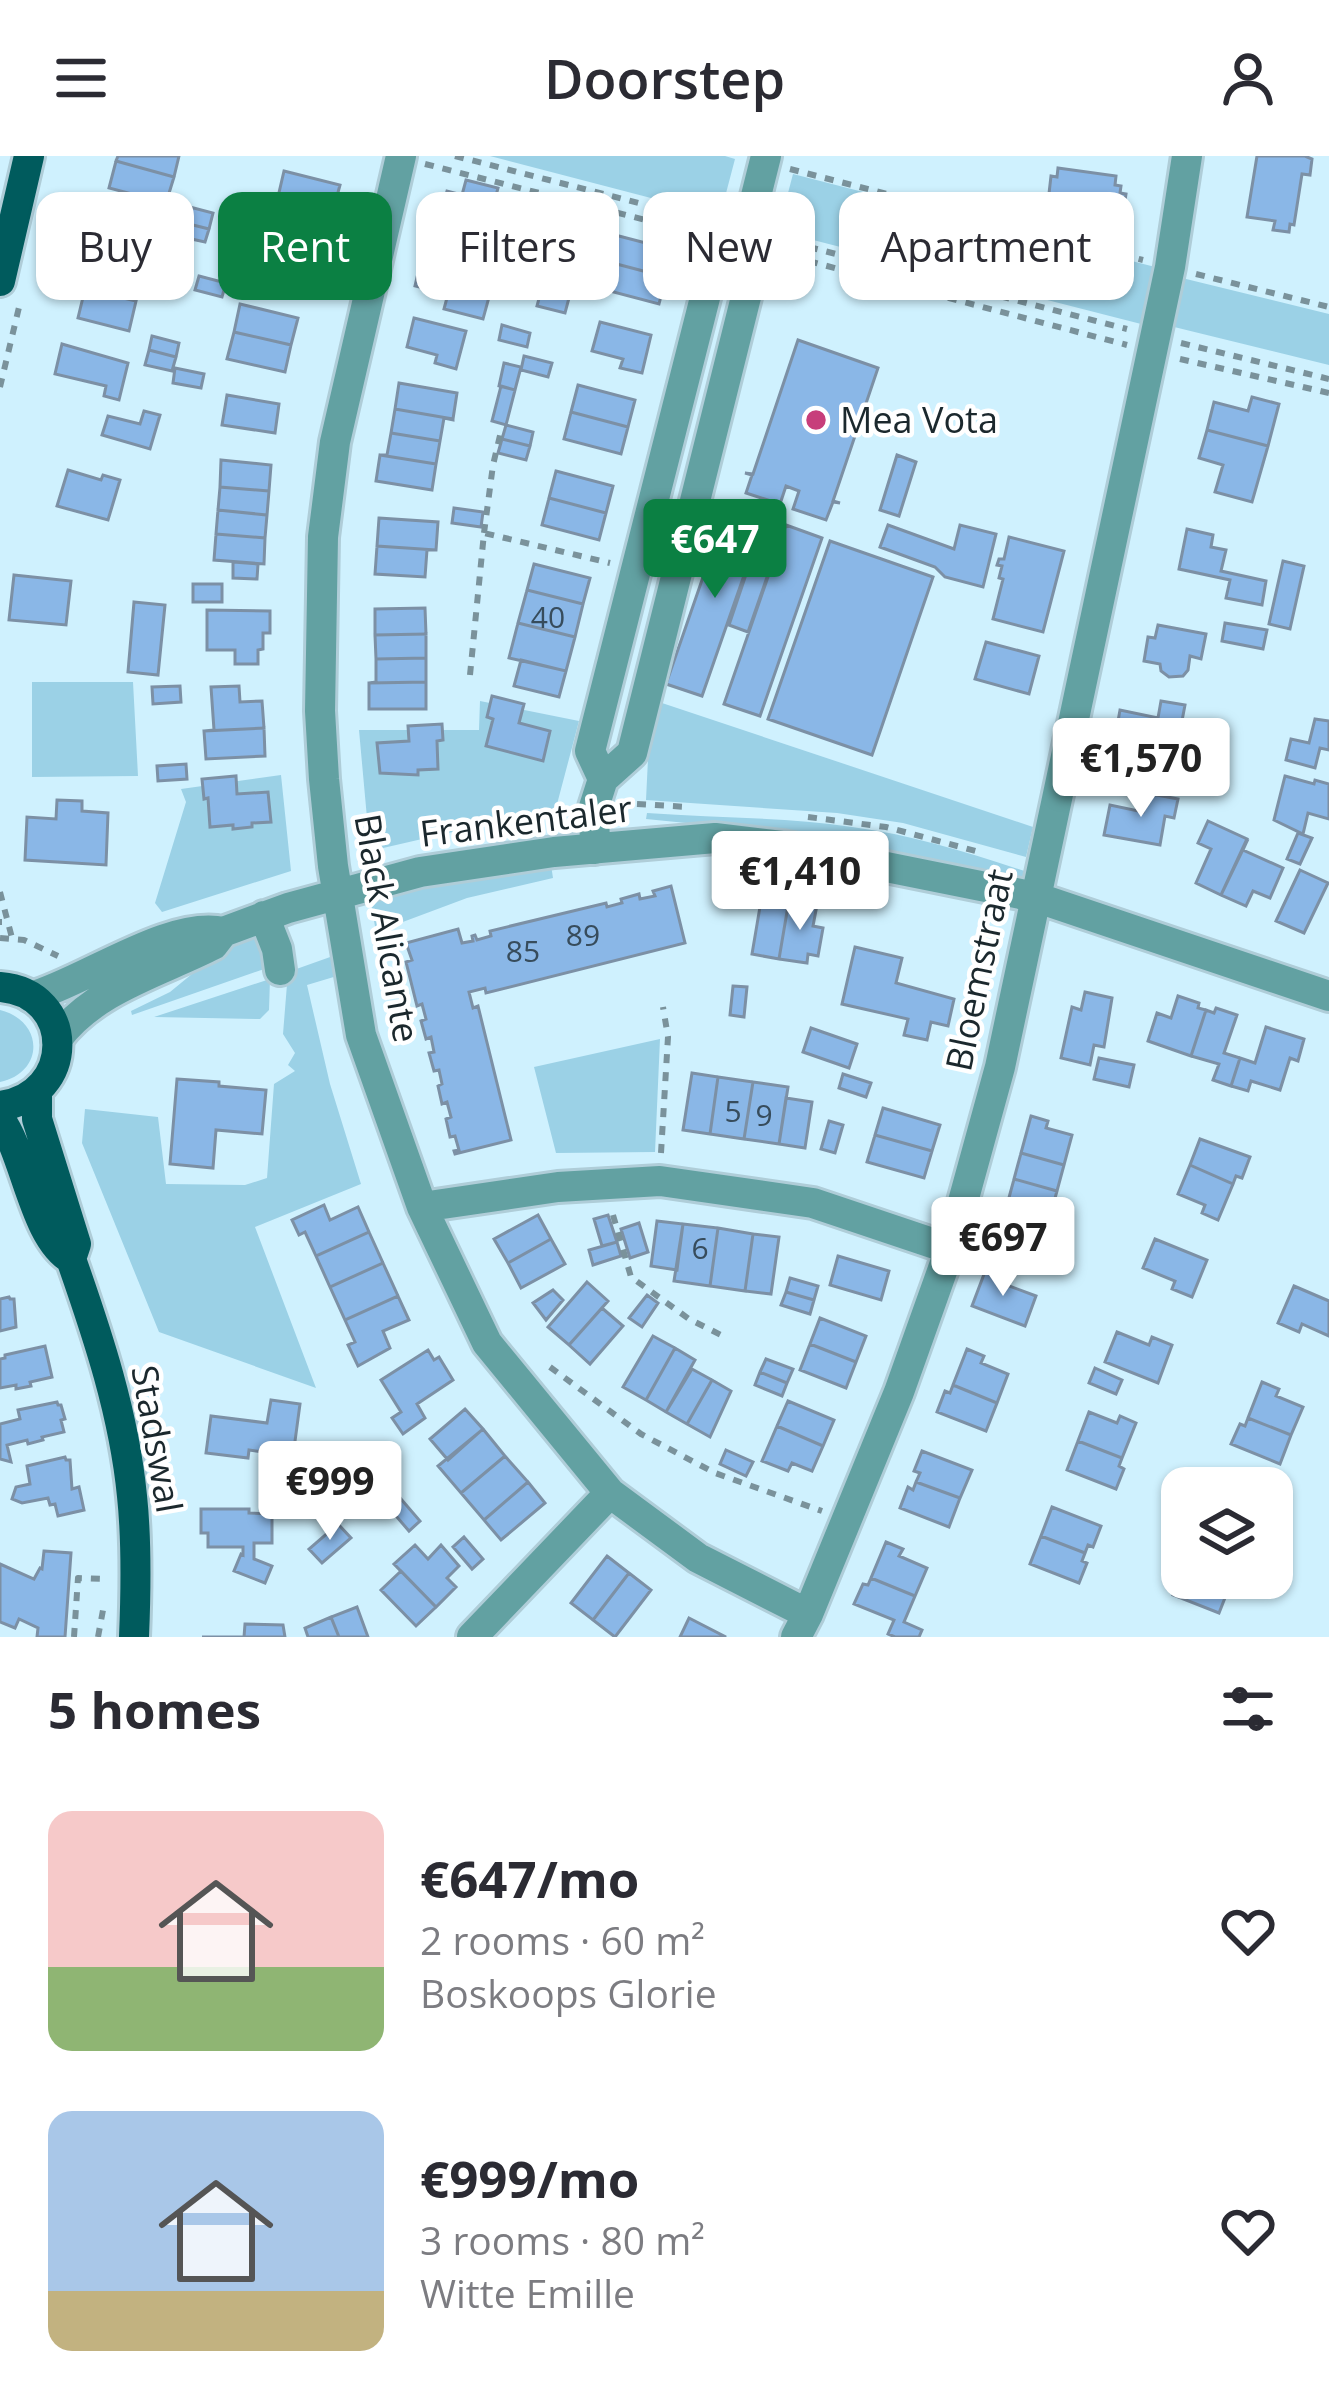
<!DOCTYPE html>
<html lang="en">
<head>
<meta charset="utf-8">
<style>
  body { margin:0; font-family:"Open Sans",sans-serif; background:#f7f7f7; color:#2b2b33; height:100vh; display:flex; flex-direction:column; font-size:45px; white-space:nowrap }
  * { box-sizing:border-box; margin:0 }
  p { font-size:39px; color:#7c7c81 }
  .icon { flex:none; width:66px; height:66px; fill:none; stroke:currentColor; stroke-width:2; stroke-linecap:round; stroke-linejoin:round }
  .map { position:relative; height:1481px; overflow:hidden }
  .drawer { display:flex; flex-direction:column; background:#fff; flex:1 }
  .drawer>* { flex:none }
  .banner { position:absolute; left:36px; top:36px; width:1257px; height:108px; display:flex; gap:24px }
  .tools { position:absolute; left:1161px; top:1311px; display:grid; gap:24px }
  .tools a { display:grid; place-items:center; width:132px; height:132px; border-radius:24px; background:#fff; box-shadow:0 3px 9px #0004; font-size:60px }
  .price { position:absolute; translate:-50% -102px; padding:0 27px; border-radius:12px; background:#fff; color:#222; font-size:39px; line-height:78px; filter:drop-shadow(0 3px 6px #0008) }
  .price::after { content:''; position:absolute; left:50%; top:72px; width:36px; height:27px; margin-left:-18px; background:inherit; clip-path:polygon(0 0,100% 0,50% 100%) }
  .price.on { background:#0b8043; color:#fff }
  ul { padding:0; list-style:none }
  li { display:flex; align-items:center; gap:36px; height:300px; padding:0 48px }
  li span { display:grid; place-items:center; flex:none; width:336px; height:240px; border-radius:24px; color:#555 }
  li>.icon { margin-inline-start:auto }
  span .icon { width:144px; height:144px; fill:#fffc; stroke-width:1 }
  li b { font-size:51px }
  h2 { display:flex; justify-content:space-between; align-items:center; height:144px; padding:0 48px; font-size:51px }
  .chip { padding:0 42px; border-radius:24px; background:#fff; box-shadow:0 3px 9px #0004; font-size:42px; line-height:108px }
  .chip.on { background:#0b8043; color:#fff }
  header { display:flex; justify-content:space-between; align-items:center; height:156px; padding:0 48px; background:#fff; font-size:54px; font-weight:600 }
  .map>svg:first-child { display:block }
</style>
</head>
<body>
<header><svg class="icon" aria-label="menu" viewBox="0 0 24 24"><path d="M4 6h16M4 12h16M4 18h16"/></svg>Doorstep<svg class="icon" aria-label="person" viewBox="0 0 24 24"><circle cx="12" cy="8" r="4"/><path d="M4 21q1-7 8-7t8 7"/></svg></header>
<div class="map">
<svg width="1329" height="1481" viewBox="0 0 1329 1481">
  <rect width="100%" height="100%" fill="#cff1fe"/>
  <path fill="#9bd1e6" d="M490,0H725L735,3L720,60Z
    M793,18L1159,112L1145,169L778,75Z
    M1178,121L1329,158V209L1166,169Z
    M32,526H133L138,620L32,621Z
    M480,545L579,565L556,652L370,695L359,574H479Z
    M662,547L1033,671L1026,701L903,667L837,657L646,644L648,603Z
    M281,619L291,715L162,756L155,747L186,646L181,633Z
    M647,657C715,662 784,661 852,671C914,679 973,698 1033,718L1031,726L757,674L646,663Z
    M551,709L553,722L467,742L376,776L370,742L445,724Z
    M251,780L258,781L270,811L132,859L131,855L170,836L220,795Z
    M333,800L337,820L307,829L330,928L361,1028L255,1071L316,1232L159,1176L82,987L85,953L158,961L166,1028L245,1029L267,1022L274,928L295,915L288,909L295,897L283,878L288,816Z
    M270,823L269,854L260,863L154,861Z
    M0,854C44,865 45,916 0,926Z
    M660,883L655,996L556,997L534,911Z"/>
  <path fill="#8ab7e7" stroke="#7c90a5" stroke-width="3" d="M118,0H179L174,21L116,5Z
    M1257,0H1305L1312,3L1310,19L1302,18L1294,69L1290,68L1289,76L1273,74L1275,65L1247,61Z
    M116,5L174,21L166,47L109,32Z
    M1058,12L1116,20L1115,29L1121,30L1120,37L1126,38L1123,57H1117L1116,64L1082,60L1081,66L1057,63L1058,56L1047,55L1051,20L1057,21Z
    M284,15L340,29L333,55L278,41Z
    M466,24L498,32L494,47L504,49L498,75L440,60L447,35L462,39Z
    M278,41L326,54L320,76L272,63Z
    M564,48L592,56L588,71L560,63Z
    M186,50L213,57L209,73L181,66Z
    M94,60L145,72L138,101L86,89Z
    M440,60L498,75L492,98L434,83Z
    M272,63L320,76L315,98L266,86Z
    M181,66L209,73L205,86L178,80Z
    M615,79L673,94L666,121L609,106Z
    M257,83L315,98L308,124L295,121L291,136L253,126L257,111L250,110Z
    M434,83L492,98V99L482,97L477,119L421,104L428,106Z
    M421,104L494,123L483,163L444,153L448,138L415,130Z
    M609,106L666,121L659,148L602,133Z
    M199,120L226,127L222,141L195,134Z
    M544,122L573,129L569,142L541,135Z
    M85,133L136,145L129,175L78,162Z
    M541,135L569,142L565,157L537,150Z
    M240,148L298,162L291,189L234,176Z
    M414,162L466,175L456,213L435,207L437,199L407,191Z
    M600,166L651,179L642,217L620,212L623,203L592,195Z
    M502,169L530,177L527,191L499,184Z
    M234,176L291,189L285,216L227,203Z
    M152,180L179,187L176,201L149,194Z
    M798,184L878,212L833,345L840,347L833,346L826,364L793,353L799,335L786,330L780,348L746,337L752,319L745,317L753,318Z
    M62,188L128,207L119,244L104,240L106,230L55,218Z
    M149,194L176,201L172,215L145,209Z
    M524,200L552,207L548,221L521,214Z
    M504,207L521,211L515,234L499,230Z
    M175,212L204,218L201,232L173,227Z
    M399,227L457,237L453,263L395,253Z
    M578,229L635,244L628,271L571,256Z
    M501,230L515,234L506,269L492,265Z
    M227,239L279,248L275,277L222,269Z
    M1252,241L1279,248L1268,290L1207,274L1214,246L1248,255Z
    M395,253L453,263V264L444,262L440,285L391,277Z
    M144,255L160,259L150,293L102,279L108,260L140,268Z
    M571,256L628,271L621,298L564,283Z
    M506,269L533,276L530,290L502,283Z
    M1207,274L1268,290L1252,346L1215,336L1223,309L1199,302Z
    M391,277L440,285L436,308L380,299H387Z
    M502,283L530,290L526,304L498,297Z
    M380,299L436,308L432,334L376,325Z
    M897,299L916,306L899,360L880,354Z
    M221,304L271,309L269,335L220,331Z
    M68,314L101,324L103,319L120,324L108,364L57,350Z
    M556,315L613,330L606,357L549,342Z
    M220,331L269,335L267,359L218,354Z
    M549,342L606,357L599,384L542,369Z
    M728,349L764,362L702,540L666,528Z
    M454,352L483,356L481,371L452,367Z
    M218,354L267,359L265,382L216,378Z
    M379,362L438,366L436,394L377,390Z
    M765,362L785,369L748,476L729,469Z
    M786,369L822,382L760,560L724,548Z
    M888,369L954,393L960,369L996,378L983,431L945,421L935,411L880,391Z
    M1187,373L1213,379L1211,391L1226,394L1221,415L1266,425L1262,449L1226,442L1230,424L1179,413Z
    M216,378L265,382L264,408L214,404Z
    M1009,381L1064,395L1043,476L993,463L1003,423L999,422L1002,410L997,409L999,403H1004Z
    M830,385L933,421L872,599L768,563Z
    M377,390L436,394H427L425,421L375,418Z
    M1283,405L1304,410L1290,473L1269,468Z
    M233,406L258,408L257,423L233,422Z
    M534,408L590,422L583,448L527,434Z
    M14,419L71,425L66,469L9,464Z
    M193,428H222V446H193Z
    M527,434L583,448L575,481L518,467Z
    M134,446L165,449L158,519L128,516Z
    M425,452L426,478L375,479V453Z
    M207,454L270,455V477H263V493L258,494V508H235V494H207Z
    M518,467L575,481L566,515L509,502Z
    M1225,467L1267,474L1263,493L1222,485Z
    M1158,469L1206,478L1201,503L1190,500L1188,514L1183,520L1169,521L1161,515L1160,508L1144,505L1148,481L1155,482Z
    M426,478V502L376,503L375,479Z
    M986,486L1039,500L1029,538L975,523Z
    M426,502V526L369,527L376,526V503Z
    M521,504L566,515L559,541L514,530Z
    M426,526V553H369V527Z
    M180,530L181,546L153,548L152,531Z
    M239,530L240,546L262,545L264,572L204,575L214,574L211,531Z
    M492,540L524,548L519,567L550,575L543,605L486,590L493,563L487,561Z
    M1161,545L1185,549L1177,591L1115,582L1120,554L1158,562Z
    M1315,563L1329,565V594L1320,592L1315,612L1286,604L1291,583L1309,587Z
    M442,568L443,584L437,585L438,613L418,614V619L380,617L377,587L409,585L408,570Z
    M264,572L265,600L206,603L204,575Z
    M1115,582L1164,591L1159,618L1110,609Z
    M186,608L187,623L158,625L157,610Z
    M236,620L237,638L268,636L271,666L252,667V671L233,673V669L210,671L208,642L204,643L202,623Z
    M1285,620L1314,628L1315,624L1329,628V663L1308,657L1303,678L1274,664Z
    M1146,637L1178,643L1174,662L1165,660L1160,689L1104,679L1110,649L1143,656Z
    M57,644L82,645V655L108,657L106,709L25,704L27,661L56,663Z
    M1208,665L1247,683L1221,739L1196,727L1211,693L1198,687Z
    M1298,677L1312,682L1300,708L1287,703Z
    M1248,683L1243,694L1283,712L1270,742L1253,735L1246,750L1221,739Z
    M1300,714L1328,727L1304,777L1276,765Z
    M671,730L685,787L486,837L485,832L469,836L473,852L478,850L511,984L455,998L454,995L459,994L455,980L450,981L446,963L451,961L447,946L442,948L438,930L442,928L439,914L434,915L429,897L434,896L431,881L426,883L421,865L426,863L422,848L417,850L406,806L412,804L406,787L458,773L462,787L473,785L472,780L475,779L477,784L491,780L490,775L606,747L607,751L622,747L621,743L639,738L640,743L655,740L653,735Z
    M762,739L789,744L779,803L752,798Z
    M789,744L817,749L813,770L823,772L818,800L808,798L807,807L779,803Z
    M855,791L902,802L896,827L954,843L948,870L931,866L927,884L904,879L908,863L842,848Z
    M733,830L747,831L744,861L730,859Z
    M1085,836L1112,842L1104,891L1094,889L1090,909L1061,902L1072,851L1081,854Z
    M1178,840L1199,847L1198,852L1206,854L1191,900L1148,885L1157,857L1171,862Z
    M1216,852L1237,859L1224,897L1240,902L1231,930L1213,924L1219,908L1191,900L1206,854L1214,857Z
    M1266,871L1304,883L1298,905L1290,902L1280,934L1251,925L1248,935L1231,930L1240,902L1255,907Z
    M811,872L857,888L849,912L803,896Z
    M1099,902L1134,909L1129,931L1094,923Z
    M692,917L718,921L710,978L683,974Z
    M843,918L871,927L866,941L839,932Z
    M718,921L753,926L744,983L710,978Z
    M177,923L219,926V930L266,934L262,978L216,974L213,1012L170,1008Z
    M753,926L788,931L779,988L744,983Z
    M786,942L812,946L805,992L779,988Z
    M883,952L940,969L932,995L875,979Z
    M1031,960L1048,965L1046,972L1072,979L1064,1009L1021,997Z
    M829,965L843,969L835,997L821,993Z
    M875,979L932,995L924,1022L867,1006Z
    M1200,983L1250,1001L1242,1022L1236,1020L1233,1028L1190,1009Z
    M1021,997L1064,1009L1057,1035L1014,1023Z
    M1190,1009L1233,1028L1218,1064L1202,1057L1205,1049L1178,1038Z
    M1014,1023L1057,1035L1049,1064L1023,1057L1021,1065L1004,1060Z
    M324,1049L330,1064L358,1051L369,1076L316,1100L305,1076L299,1079L292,1064Z
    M538,1059L551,1083L508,1107L494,1083Z
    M608,1059L617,1086L602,1090L594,1063Z
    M657,1065L683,1068L677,1114L651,1110Z
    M639,1067L648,1096L630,1102L621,1073Z
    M683,1068L718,1072L710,1130L674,1125Z
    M718,1072L753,1078L745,1135L710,1130Z
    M369,1076L383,1107L330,1131L316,1100Z
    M753,1078L779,1081L771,1138L745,1135Z
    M551,1083L565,1108L521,1132L508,1107Z
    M1155,1083L1207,1104L1192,1141L1172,1133L1175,1125L1143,1112Z
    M617,1086L621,1100L593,1109L589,1094Z
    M838,1100L889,1115L881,1144L830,1129Z
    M383,1107L398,1140L345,1164L330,1131Z
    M986,1113L1007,1120L1004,1128L1036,1140L1025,1170L972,1150Z
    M790,1122L818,1130L814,1144L786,1136Z
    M587,1126L608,1145L569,1189L548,1171Z
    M1294,1130L1329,1145V1180L1302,1168L1299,1176L1278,1167Z
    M553,1134L563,1144L546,1164L533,1147Z
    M786,1136L814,1144L810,1158L781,1149Z
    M647,1139L658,1147L642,1171L629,1162Z
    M398,1140L409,1164L383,1175L390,1192L358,1210L348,1189L355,1186L345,1164Z
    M9,1141L10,1143H14L16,1171L0,1175V1143Z
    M602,1152L623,1170L590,1208L569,1189Z
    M820,1162L866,1180L856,1206L810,1188Z
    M1117,1176L1149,1189L1152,1181L1172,1189L1158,1227L1105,1206Z
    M653,1180L675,1192L646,1244L623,1231Z
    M810,1188L856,1206L846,1232L800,1214Z
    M45,1190L52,1221L30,1226L31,1230L16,1233V1229L0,1232V1203L5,1202V1199Z
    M675,1192L695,1204L666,1256L646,1244Z
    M967,1193L984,1200L981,1207L1008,1218L997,1247L953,1229Z
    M428,1194L434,1204L439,1201L453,1224L417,1248L425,1262L403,1278L392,1262L401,1256L381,1224Z
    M766,1203L793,1213L787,1227L760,1216Z
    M1095,1212L1122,1224L1116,1238L1089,1227Z
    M692,1213L712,1224L687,1268L666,1256Z
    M760,1216L787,1227L782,1240L755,1229Z
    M712,1224L731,1235L710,1281L687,1268Z
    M1262,1226L1279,1233L1276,1240L1303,1251L1291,1279L1248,1262Z
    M953,1229L997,1247L986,1275L937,1256L945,1235L950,1237Z
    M271,1244L300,1248L293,1300L249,1294L248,1302L206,1297L211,1260L267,1267Z
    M788,1245L834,1264L823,1290L777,1270Z
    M57,1246L58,1249H61L65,1263L61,1264L64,1276L42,1281L43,1284L28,1288L27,1284L7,1289L11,1306L0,1303V1268L20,1263L18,1254Z
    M465,1253L483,1273L448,1304L430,1283Z
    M1089,1256L1117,1267L1120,1260L1136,1267L1122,1302L1078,1285Z
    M1248,1262L1291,1279L1280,1308L1231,1288L1240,1268L1245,1270Z
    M777,1270L823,1290L812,1315L792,1307L788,1315L762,1305Z
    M483,1273L505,1300L461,1337L438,1310Z
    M1078,1285L1122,1302L1119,1310L1124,1313L1116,1333L1067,1314Z
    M726,1294L753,1306L746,1320L720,1308Z
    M922,1295L972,1314L960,1342L916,1326L920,1317L914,1315Z
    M505,1300L528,1326L484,1364L461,1337Z
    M65,1301L66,1304H70L72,1333L79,1331L84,1354L58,1360L55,1348L50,1349L48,1342L22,1347L12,1343L16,1331L30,1328L27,1310Z
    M528,1326L545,1347L501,1384L484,1364Z
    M916,1326L960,1342L949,1371L900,1352L908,1331L913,1334Z
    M401,1343L420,1365L409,1375L390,1353Z
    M1052,1351L1101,1370L1093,1391L1088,1389L1085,1397L1041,1380Z
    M201,1353H249V1357L272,1358V1387H254V1403L272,1410L265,1427L234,1415L241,1398L243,1399V1391H208V1377H201Z
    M338,1368L351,1382L322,1407L309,1393Z
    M1041,1380L1085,1397L1082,1405L1087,1407L1079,1427L1030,1408Z
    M464,1381L483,1403L472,1413L453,1391Z
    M886,1386L903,1393L899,1400L927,1412L915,1440L871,1422Z
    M415,1389L428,1403L441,1389L459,1410L447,1422L456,1431L436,1451L394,1408Z
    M44,1395L71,1397L65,1481H37L38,1472L19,1463L15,1472L0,1466V1408L34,1423L40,1412L42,1413Z
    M607,1400L629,1417L593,1464L571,1447Z
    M401,1415L436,1451L416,1470L381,1434Z
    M629,1417L651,1434L615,1481L593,1464Z
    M1181,1419L1182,1422H1214L1230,1429L1219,1457L1173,1439Z
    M871,1422L915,1440L904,1466L922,1474L919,1481H895L888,1478L894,1464L854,1448L863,1428L868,1429Z
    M357,1451L368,1481H339L331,1461Z
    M331,1461L339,1481H308L305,1472Z
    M689,1462L726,1481H680Z
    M245,1468L283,1469L285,1481H202H244Z"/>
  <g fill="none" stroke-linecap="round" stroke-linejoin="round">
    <defs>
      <path id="minor" d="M401,0L335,286L323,381L320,555L324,623L333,710L361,879L422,1051L487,1187L610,1337L698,1402L808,1458
        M603,623L590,595L712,114L744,88
        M595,693L594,651L603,623L632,597L752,117L744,88L766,0
        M264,760L277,793L280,814
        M31,841C84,826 170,764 223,776
        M57,883C94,833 160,816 213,789L223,776L288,752L420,716L554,696L715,682L782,690L1035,741L1329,840
        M422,1051L558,1031L660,1025L813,1047L950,1093
        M472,1481L610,1337
        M796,1481L808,1458L899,1236L950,1093L1000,911L1170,111L1187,0"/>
      <path id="major" d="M0,125L29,0
        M0,831C77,837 76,940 0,950
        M37,935V963L76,1088L71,1103C98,1180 124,1258 132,1340C137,1387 136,1434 134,1481
        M0,963C26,999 34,1082 71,1103"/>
    </defs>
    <use href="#minor" stroke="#afcdd8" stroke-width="36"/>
    <use href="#major" stroke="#afcdd8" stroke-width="36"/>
    <path stroke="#7a929b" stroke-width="6" stroke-dasharray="9 9" stroke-linecap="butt" d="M455,0L721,68
      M425,8L709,80
      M790,13L1143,104
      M774,82L1127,173
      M774,96L1127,189
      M1196,118L1329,151
      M1181,187L1329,223
      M1180,203L1329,237
      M0,231L20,147
      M484,377L493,309L502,271
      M470,519L484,377L610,407
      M637,648L688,651
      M808,661L886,671L983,697
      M0,736L12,782
      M0,766H2
      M0,782L24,784L58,800
      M661,997L668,881L663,851
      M613,1059L631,1121L689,1163L721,1179
      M550,1211L641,1278L715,1317L822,1355
      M74,1481L78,1422L106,1423
      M98,1481L103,1454"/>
    <use href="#minor" stroke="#62a1a2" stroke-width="30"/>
    <use href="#major" stroke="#005b5d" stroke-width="30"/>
  </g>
  <circle fill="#c73e7b" stroke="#fff" stroke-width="4.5" cx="816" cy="264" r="12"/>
  <g text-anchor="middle" stroke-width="9" stroke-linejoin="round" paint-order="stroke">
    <g font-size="30" fill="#374c5c">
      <text x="548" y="472">40</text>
      <text x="583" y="790">89</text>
      <text x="523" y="806">85</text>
      <text x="733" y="966">5</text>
      <text x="764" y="970">9</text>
      <text x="700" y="1103">6</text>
    </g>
    <g font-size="36" fill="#1b282d" stroke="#fff" text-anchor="start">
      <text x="840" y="277">Mea Vota</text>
    </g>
    <g font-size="36" fill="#1b282d" stroke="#fff">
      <text transform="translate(526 665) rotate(-7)" y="13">Frankentaler</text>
      <text transform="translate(387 772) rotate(80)" y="13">Black Alicante</text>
      <text transform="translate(979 814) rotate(-78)" y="13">Bloemstraat</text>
      <text transform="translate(157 1283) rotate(80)" y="13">Stadswal</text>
    </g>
  </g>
</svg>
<div class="tools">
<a><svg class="icon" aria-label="layers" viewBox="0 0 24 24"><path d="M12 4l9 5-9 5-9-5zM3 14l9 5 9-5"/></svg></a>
</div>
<b class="price on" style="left:715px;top:445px">€647</b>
<b class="price" style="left:1141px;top:664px">€1,570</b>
<b class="price" style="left:800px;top:777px">€1,410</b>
<b class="price" style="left:1003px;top:1143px">€697</b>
<b class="price" style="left:330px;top:1387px">€999</b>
<div class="banner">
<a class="chip">Buy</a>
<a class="chip on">Rent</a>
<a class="chip">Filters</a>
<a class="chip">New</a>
<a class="chip">Apartment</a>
</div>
</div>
<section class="drawer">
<h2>5 homes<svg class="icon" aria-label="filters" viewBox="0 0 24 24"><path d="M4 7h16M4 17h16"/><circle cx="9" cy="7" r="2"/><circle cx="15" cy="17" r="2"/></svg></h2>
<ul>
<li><span style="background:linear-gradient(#f6c9c9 65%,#8fb573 0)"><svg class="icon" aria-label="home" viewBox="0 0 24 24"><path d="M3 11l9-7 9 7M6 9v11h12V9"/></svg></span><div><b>€647/mo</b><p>2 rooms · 60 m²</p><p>Boskoops Glorie</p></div><svg class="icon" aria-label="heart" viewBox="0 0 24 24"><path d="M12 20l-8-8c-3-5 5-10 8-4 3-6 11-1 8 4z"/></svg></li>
<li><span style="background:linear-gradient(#a9c7e8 75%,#c2b280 0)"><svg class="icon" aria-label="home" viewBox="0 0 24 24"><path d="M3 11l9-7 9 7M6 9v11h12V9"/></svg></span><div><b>€999/mo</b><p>3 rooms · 80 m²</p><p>Witte Emille</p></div><svg class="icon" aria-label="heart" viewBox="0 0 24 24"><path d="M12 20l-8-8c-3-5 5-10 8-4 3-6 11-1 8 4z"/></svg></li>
</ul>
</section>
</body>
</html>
